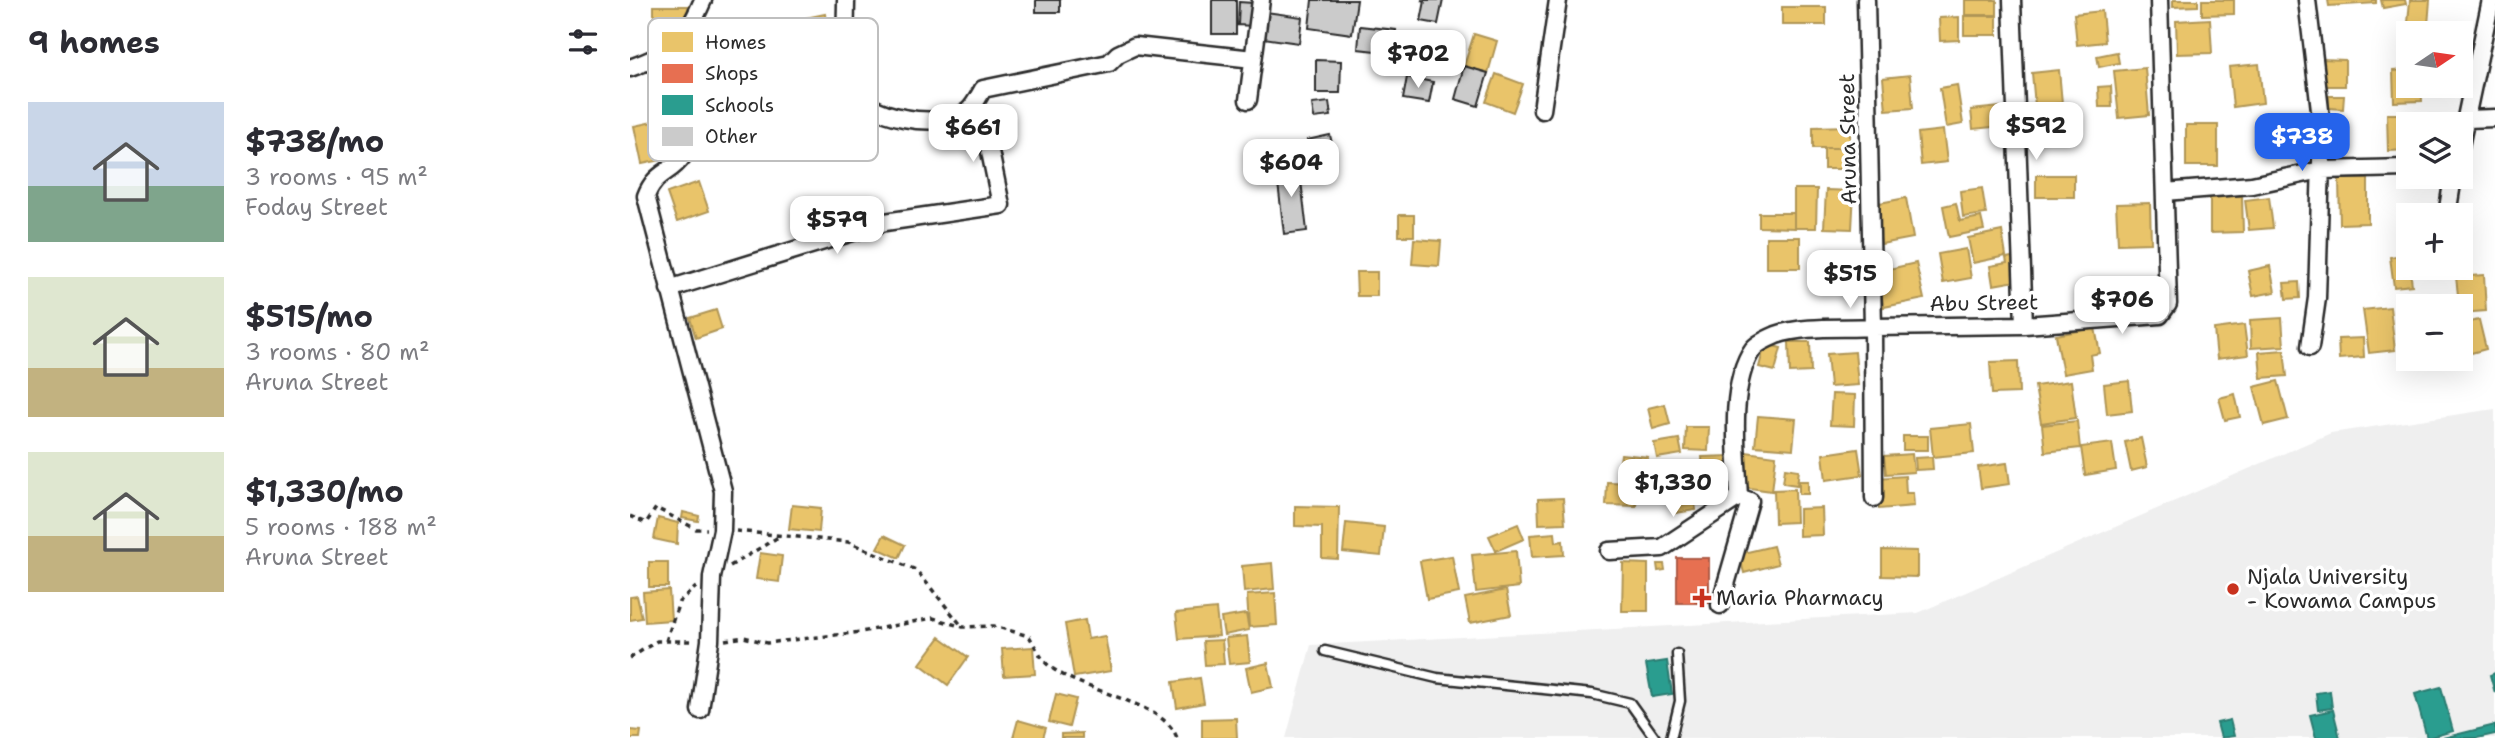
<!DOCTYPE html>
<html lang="en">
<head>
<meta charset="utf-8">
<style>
  body { margin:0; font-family:"Shantell Sans",sans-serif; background:#f2f2f3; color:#2b2b33; height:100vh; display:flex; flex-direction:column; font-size:26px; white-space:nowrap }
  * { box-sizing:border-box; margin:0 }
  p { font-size:23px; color:#7c7c81 }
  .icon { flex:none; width:38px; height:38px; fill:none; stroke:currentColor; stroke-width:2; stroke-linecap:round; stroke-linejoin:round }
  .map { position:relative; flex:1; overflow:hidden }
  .details { display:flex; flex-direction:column; background:#fff; width:630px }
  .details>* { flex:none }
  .needle { width:46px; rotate:77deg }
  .fabs { position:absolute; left:1766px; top:21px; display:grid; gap:14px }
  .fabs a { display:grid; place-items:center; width:77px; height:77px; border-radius:0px; background:#fff; box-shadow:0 7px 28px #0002; font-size:35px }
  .price { position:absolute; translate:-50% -60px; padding:0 16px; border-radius:14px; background:#fff; color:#222; font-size:23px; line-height:46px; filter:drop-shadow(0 2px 4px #0008) }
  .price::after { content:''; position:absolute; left:50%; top:42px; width:21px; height:16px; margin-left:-10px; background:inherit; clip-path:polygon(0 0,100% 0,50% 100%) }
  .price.current { background:#2563eb; color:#fff }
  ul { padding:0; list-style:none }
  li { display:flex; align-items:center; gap:21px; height:175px; padding:0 28px }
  li span { display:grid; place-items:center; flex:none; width:196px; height:140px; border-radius:0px; color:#555 }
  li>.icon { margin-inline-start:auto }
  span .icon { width:84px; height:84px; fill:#fffc; stroke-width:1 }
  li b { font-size:30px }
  h2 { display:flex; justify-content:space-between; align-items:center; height:84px; padding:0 28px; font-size:30px }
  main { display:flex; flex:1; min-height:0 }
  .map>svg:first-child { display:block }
</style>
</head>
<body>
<main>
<section class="details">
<h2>9 homes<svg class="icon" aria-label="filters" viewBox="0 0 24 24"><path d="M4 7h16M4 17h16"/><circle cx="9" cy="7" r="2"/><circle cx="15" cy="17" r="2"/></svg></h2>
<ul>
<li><span style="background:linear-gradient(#c9d6e8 60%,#7fa58c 0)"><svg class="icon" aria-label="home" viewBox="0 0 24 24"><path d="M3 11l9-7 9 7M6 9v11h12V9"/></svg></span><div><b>$738/mo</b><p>3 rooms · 95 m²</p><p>Foday Street</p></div></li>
<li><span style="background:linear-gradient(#dfe7d0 65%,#c2b280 0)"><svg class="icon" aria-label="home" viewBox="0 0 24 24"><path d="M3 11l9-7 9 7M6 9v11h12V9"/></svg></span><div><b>$515/mo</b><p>3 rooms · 80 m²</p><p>Aruna Street</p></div></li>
<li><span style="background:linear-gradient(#dfe7d0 60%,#c2b280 0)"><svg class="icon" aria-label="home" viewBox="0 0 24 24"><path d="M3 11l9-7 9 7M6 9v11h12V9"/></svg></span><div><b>$1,330/mo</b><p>5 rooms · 188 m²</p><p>Aruna Street</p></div></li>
</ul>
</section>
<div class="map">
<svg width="1865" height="738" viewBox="0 0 1865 738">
  <rect width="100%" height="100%" fill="#fff"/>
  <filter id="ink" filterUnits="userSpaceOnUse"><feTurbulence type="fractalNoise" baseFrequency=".0143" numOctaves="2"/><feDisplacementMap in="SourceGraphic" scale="14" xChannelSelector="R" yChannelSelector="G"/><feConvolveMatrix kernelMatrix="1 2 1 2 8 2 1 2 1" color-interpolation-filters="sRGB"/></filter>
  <g filter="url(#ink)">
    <path fill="#efefef" d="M1865,409V738H656L681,645L1288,613L1701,433Z"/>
    <path fill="#e9c46a" stroke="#b09657" stroke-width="2" d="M1335,0H1367V15H1335Z
      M1543,0H1568V6L1543,7Z
      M1572,0H1604V14L1572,15Z
      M1698,0H1746V3L1699,6Z
      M1751,0H1775L1776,4L1753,8Z
      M1780,0H1800L1798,25L1778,23Z
      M24,6H58V24H24Z
      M1152,7H1196V25H1152Z
      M1472,11L1475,42L1447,45L1444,14Z
      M195,14L200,41L166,48L161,21Z
      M1334,16H1367V35H1334Z
      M1329,17V40L1310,41L1309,18Z
      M1580,19L1582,53L1547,54L1546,21Z
      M1798,27L1823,32L1824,27L1832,28L1830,37V33H1797Z
      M844,34L867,41L858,73L834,66Z
      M1487,52L1489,63L1469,67L1467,56Z
      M1692,59L1715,60V86H1692Z
      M1629,64L1633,103L1603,107L1599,67Z
      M1515,68L1519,115L1489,118L1484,71Z
      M1429,70L1432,103L1405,106L1402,73Z
      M1778,70V86H1791L1792,101L1764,102L1763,71Z
      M866,74L893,84L883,112L856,102Z
      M1280,75L1283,108L1256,110L1253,78Z
      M1327,85L1333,124L1316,127L1310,88Z
      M1481,86L1482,107H1469L1468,87Z
      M1796,86H1824V90Z
      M1699,96H1714L1713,109L1699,108Z
      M1370,107L1372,126L1343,129L1341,110Z
      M1757,114H1789V124H1778V150L1758,151Z
      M32,120L41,158L12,164L4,126Z
      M1556,125H1588V166H1556Z
      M1220,126V148H1183V127Z
      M1313,130L1317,162L1291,165L1288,133Z
      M1194,148H1220L1221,169H1194Z
      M1406,175H1444V197H1406Z
      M1709,179H1738V223L1710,224Z
      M69,182L79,211L47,222L37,193Z
      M1352,188L1356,214L1333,217L1330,191Z
      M1164,189H1187L1186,228H1164Z
      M1196,190L1224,191L1222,229L1194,228Z
      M1580,196H1612L1613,232L1580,233Z
      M1639,197L1643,228L1619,230L1615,200Z
      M1276,198L1283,238L1251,244L1244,204Z
      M1326,203L1330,221L1351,217L1354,230L1319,237L1313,206Z
      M1520,203L1521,243L1488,244L1486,204Z
      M1808,210L1809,215H1783V214Z
      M1129,213H1164V228L1129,227Z
      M769,215H784V236H769Z
      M1372,231L1376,256L1343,263L1338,238Z
      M1136,237H1170V268H1136Z
      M784,239L811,241L809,266L782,264Z
      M1336,249L1341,278L1313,283L1308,254Z
      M1778,254L1782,285L1764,287L1760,257Z
      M1382,257L1386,281L1363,285L1360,266L1377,263L1376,258Z
      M1286,263L1294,299L1254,307L1246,272Z
      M1640,266L1645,292L1623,296L1618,271Z
      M1214,270H1229V291H1214Z
      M726,272H747V296H727Z
      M1854,275L1856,311L1830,313L1826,277Z
      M1669,282L1670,298L1656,299L1654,283Z
      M1760,307L1765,350L1739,353L1733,310Z
      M86,310L92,329L66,338L60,318Z
      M1652,318L1654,346L1621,348L1620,320Z
      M1849,320L1856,349L1834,355L1830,324Z
      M1614,325L1618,355L1587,359L1584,329Z
      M1465,328L1470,353L1460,355L1462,369L1433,374L1426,335Z
      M1733,338L1734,357L1709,359L1708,339Z
      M1159,342H1180L1181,372L1160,373Z
      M1135,344L1151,348L1145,371L1129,367Z
      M1654,350L1657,376L1631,378L1629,352Z
      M1225,352L1228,385L1200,387L1197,354Z
      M1388,361L1389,393L1362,394L1360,362Z
      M1441,381L1446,418L1411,423L1405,386Z
      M1499,381L1502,411L1477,414L1474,384Z
      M1648,381L1658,419L1634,425L1624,387Z
      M1202,394L1225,395L1224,426L1200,425Z
      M1605,394L1610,417L1595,420L1589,398Z
      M1035,404L1040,424L1023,429L1018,408Z
      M1128,416L1166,419L1163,449L1125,446Z
      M1447,421L1450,448L1415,452L1412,425Z
      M1341,424L1344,453L1303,457L1300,428Z
      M1056,427H1079L1078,451L1055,450Z
      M1273,436H1298V450H1273Z
      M1511,438L1517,467L1501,471L1495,442Z
      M1049,439L1052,454L1027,458L1024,443Z
      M1482,443L1486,470L1455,475L1451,447Z
      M1228,449L1232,475L1196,480L1193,454Z
      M1116,452L1146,456L1142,491L1112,487Z
      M991,454L1018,457L1016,473L989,469Z
      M1282,454L1284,472L1256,474L1254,456Z
      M1101,456L1103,494L1075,496L1072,457Z
      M1302,457L1303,469L1286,470L1285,458Z
      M1377,463L1380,484L1351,488L1348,467Z
      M1059,465L1066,510L1045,513L1038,468Z
      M1155,468L1169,470L1167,485L1153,483Z
      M1275,476L1276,493H1283L1284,506L1249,509L1247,478Z
      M1169,481H1178V494H1169Z
      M977,482L1007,483L1006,506L976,505Z
      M1165,489L1166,522L1145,523L1144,490Z
      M933,498L935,523L909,524L908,499Z
      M162,505L191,508L189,532L159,529Z
      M665,506L709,507L708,559L692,558V527L665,526Z
      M1192,508L1193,535L1169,536V509Z
      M53,512L69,516L68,521L52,518Z
      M28,518L48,523L47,544L24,539Z
      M716,523L754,527L751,556L713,552Z
      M888,524L894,539L866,551L859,536Z
      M925,533L926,542L933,541L934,555L902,557L900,535Z
      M254,535L275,545L269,558L247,548Z
      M1143,546L1148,564L1114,573L1109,554Z
      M1252,550L1287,551V577L1252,576Z
      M886,551L889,587L846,592L842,555Z
      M130,553L152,556L149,582L126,579Z
      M822,556L829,593L797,599L790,561Z
      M19,562H38V587H19Z
      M642,563L644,589L614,592L612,566Z
      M993,563L1018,564V611H992Z
      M1027,564H1034L1035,570L1028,571Z
      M39,590L41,620L15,622L13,592Z
      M876,590L881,615L840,623L835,598Z
      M645,593L647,625L619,627L617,595Z
      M7,596L12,618L0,620V597Z
      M586,609L589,636L549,639L546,613Z
      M616,614L619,630L594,635L591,618Z
      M455,620L458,639L475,636L481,671L444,677L435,624Z
      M617,636L620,662L599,664L596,638Z
      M310,637L338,657L318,685L290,664Z
      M592,640L594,664L575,665L573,641Z
      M403,647L405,674L374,676L372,649Z
      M638,663L643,687L621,692L616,668Z
      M570,678L574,703L547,708L543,682Z
      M426,694L446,699L439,727L419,722Z
      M606,718L607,738H572V719Z
      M388,720L416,728L413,738H383Z
      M0,730L11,731L10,738H0Z
      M452,733V738H431V734Z"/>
    <path fill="#e76f51" stroke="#af5b46" stroke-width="2" d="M1047,558H1079V603H1047Z"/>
    <path fill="#2a9d8f" stroke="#2a7b71" stroke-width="2" d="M1037,661L1042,694L1022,697L1016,664Z
      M1865,673V693L1860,675Z
      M1811,687L1823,731L1797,738L1785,694Z
      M1700,691L1702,708L1688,710L1686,693Z
      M1703,710L1710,738H1686L1680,715Z
      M1600,720L1604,736L1591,738L1587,723Z
      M1865,725V734L1847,738H1813Z"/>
    <path fill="#cbcbcb" stroke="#2b2b2b" stroke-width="2" d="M406,0H430V12H406Z
      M582,0H606V34H582Z
      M682,0H727L722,34L679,28Z
      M791,0H813L808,24L791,21L795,1Z
      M609,2L623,3L622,26L608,25Z
      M636,12L672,17L669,43L633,38Z
      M730,26L766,30L763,53L728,49Z
      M686,60L711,61L710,93H686Z
      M834,66L858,73L848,106L825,99Z
      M777,77L803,82L799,103L773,99Z
      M699,102L701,116L684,118L682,104Z
      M700,135L704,152L680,156L677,140Z
      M685,162L688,172L678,175L675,164Z
      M669,164L677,231L654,234L646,166Z"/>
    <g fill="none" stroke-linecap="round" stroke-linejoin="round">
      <defs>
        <path id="lane" d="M695,651L807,678L962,694L1000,703L1025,738
          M1041,738L1050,701L1047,654"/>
        <path id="street" d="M216,0C216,18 213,74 220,87C235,118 310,131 338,111C344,106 349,96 353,89L479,63L488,54L505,46L623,59
          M1382,0L1394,325
          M1677,0L1692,127L1687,298L1680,347
          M57,35C63,63 70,132 52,157C40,174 25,172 16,196L93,491L92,530L82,577L80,641L70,710
          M0,68C45,52 54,43 73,0
          M618,100L631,0
          M912,110L928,0
          M1831,125L1837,119L1865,118
          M1830,146L1861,0
          M1535,192L1622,185L1691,170L1778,168
          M1817,215L1823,177
          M39,289L255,222L371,205L355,127L340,110
          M1244,498L1243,327L1394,325L1530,315L1538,304L1529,0
          M979,551L1032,548L1109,497
          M1090,605L1120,501L1109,497C1107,455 1098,384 1123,349C1127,343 1139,338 1146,335C1175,325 1212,329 1243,327L1236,0"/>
      </defs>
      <use href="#lane" stroke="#2b2b2b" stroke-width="13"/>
      <use href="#street" stroke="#2b2b2b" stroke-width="21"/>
      <path stroke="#2b2b2b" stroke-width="3.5" stroke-dasharray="5 5" stroke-linecap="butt" d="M0,516L16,523L26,508L66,529H77
        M106,531L218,542L286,570L332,626
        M100,566L150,536
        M95,640L114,637L137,643L231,632L303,618L333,627L364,626L399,636C404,644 410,657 417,664C449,693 534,700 547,738
        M36,641L49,602L66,587
        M0,658L27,641H63"/>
      <use href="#lane" stroke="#fff" stroke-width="8"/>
      <use href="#street" stroke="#fff" stroke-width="16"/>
    </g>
  </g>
  <g fill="#c8321e" stroke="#fff" stroke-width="2.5">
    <circle cx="1603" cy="589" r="7"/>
    <path d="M1068.5 587.5h7v7h7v7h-7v7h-7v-7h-7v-7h7z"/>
  </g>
  <g text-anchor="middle" stroke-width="7" stroke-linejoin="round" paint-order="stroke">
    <g font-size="21" fill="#2b2b2b" stroke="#fff">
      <text transform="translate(1218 139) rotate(-91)" y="7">Aruna Street</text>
      <text transform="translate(1354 303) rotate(-1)" y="7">Abu Street</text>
    </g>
    <g font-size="21" fill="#2b2b2b" stroke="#fff" text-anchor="start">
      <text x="1617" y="584">Njala University<tspan x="1617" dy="24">- Kowama Campus</tspan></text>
      <text x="1086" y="605">Maria Pharmacy</text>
    </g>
  </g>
  <rect x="18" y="18" width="230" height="143" rx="10" fill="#fff" stroke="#bfbfbf" stroke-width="2"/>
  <rect x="32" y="32" width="31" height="20" fill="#e9c46a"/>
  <rect x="32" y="64" width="31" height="19" fill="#e76f51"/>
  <rect x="32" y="95" width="31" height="20" fill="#2a9d8f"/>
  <rect x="32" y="127" width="31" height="19" fill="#cbcbcb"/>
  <g font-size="19" fill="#2b2b2b">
    <text x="75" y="49">Homes</text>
    <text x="75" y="80">Shops</text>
    <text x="75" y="112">Schools</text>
    <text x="75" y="143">Other</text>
  </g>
</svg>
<div class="fabs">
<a><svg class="needle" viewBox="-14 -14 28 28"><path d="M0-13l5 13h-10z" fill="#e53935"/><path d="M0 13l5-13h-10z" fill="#7c7c81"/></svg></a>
<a><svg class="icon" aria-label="layers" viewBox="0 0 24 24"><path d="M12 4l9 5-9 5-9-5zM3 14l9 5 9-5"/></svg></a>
<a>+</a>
<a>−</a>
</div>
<b class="price" style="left:788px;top:90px">$702</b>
<b class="price" style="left:1406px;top:162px">$592</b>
<b class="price" style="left:343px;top:164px">$661</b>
<b class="price current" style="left:1672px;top:173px">$738</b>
<b class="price" style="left:661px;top:199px">$604</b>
<b class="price" style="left:207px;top:256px">$579</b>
<b class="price" style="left:1220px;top:310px">$515</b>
<b class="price" style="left:1492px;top:336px">$706</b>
<b class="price" style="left:1043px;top:519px">$1,330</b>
</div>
</main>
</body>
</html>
